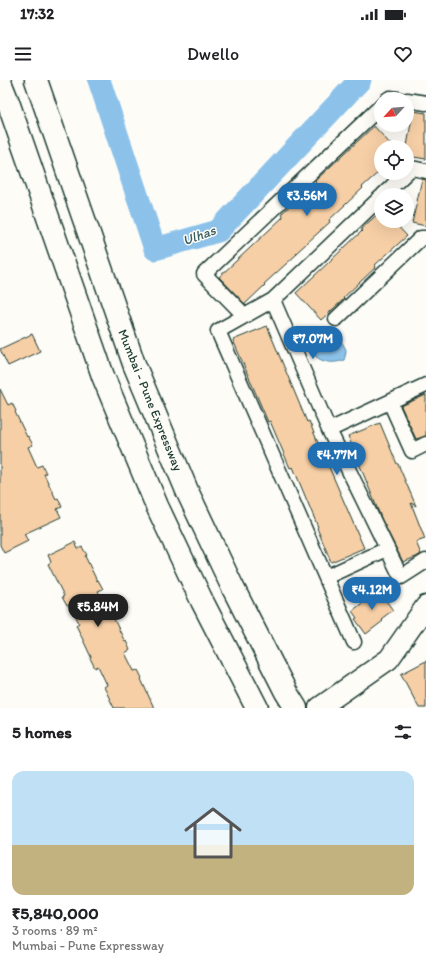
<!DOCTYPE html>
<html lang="en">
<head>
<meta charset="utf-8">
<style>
  body { margin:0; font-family:Itim,sans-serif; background:#f2f2f2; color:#202124; height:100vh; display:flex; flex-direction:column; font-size:15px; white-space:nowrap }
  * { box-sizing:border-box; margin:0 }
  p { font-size:13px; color:#757577 }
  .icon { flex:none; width:22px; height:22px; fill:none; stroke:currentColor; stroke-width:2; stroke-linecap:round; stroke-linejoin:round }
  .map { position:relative; height:628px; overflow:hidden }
  .panel { display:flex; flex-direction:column; background:#fff; flex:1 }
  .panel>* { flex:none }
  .needle { width:26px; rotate:244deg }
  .tools { position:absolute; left:374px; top:12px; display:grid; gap:8px }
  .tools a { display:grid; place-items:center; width:40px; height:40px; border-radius:50%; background:#fff; box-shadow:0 4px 16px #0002; font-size:20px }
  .price { position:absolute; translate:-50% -34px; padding:0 9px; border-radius:14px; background:#1f6fb2; color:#fff; font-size:13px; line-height:26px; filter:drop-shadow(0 1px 2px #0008) }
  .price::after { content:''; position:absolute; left:50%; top:24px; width:12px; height:9px; margin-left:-6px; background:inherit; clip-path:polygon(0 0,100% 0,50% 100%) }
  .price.on { background:#222; color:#fff }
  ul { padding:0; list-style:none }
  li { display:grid; align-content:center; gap:8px; height:212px; padding:0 12px }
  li+li { border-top:1px solid #e0e0e0 }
  li span { display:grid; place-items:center; height:124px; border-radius:12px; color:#555 }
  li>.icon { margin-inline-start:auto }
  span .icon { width:72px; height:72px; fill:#fffc; stroke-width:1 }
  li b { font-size:17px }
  h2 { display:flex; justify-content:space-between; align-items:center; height:48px; padding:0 12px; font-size:17px }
  .status { display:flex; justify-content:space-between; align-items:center; height:28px; padding:0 20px; background:#fff; direction:ltr }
  .status svg { height:11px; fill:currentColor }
  header { display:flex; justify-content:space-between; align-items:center; height:52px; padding:0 12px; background:#fff; font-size:18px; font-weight:600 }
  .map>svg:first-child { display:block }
</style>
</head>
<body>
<div class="status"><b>17:32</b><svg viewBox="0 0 49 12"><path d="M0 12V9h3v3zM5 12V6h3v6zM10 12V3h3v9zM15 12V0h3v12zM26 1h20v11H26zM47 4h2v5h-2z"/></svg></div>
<header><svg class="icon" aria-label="menu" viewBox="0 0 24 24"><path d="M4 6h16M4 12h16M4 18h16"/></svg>Dwello<svg class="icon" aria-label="heart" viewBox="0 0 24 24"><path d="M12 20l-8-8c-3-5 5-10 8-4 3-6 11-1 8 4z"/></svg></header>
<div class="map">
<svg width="426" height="628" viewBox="0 0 426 628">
  <rect width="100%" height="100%" fill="#fdfcf7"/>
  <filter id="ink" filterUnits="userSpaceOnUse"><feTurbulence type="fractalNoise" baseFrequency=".025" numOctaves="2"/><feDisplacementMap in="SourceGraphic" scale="8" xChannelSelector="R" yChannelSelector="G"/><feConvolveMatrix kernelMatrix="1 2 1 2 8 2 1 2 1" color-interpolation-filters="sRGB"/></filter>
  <g filter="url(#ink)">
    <path fill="#8cc2ea" stroke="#608da1" d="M325,251C334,253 343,261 346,270C346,273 345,277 344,280C329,286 310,280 309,262L317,254Z"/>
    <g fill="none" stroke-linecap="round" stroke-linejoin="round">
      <path stroke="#8cc2ea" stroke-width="23" d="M99,0L155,169L218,151L360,0"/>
    </g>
    <path fill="#f6cfa6" stroke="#1f3d34" d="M413,31L426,33V79L407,76V66Z
      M374,46L393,67H381V90L362,107L363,108L329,140L330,142L296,173L297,174L264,204L265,205L245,224L219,197L283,137L281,134L316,102L315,101Z
      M422,99L426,100V146L412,143Z
      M381,131V141H393L407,156L375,185L376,187L343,218L344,219L321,240L296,213L362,151L361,149Z
      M267,246L307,342L309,341L328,387H329L364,468L331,482L317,448L318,447L293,387L290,388L270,341L268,342L233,260Z
      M32,254L40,271L8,286L0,269Z
      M0,309L8,325L12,323L16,331L15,332L27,357L28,356L33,365L28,367L37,387L42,385L46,393L44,394L56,419L58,418L62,427L57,429L61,437L24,454L28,461L4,473L0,465Z
      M426,315V356L416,359L401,326Z
      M380,343L397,384H398L416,426L411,423L425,459L416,462L421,474L416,477L403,482L382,440L348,356Z
      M75,462L78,469L82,467L87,475L85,476L97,501L98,500L103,509L98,511L107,530L110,528L114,537H113L125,562L126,561L130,570L125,573L134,591L138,590L142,598L141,599L154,628H114L104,607L107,605L98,586L95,588L90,578L91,577L76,545L79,543L70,525L67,526L62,517L64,516L48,484L51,482L48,475Z
      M376,508L393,530L381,539L383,541L366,554L355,539L357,538L352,531L365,521L363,518Z
      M426,581V628H419L401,594Z"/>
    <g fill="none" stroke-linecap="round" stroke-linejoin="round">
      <defs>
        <path id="street" d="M388,19L390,18L398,19
          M407,20L426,23
          M407,92L412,88L426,91
          M383,115L406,93
          M273,220L329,350
          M245,236L204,194L381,26
          M336,239L421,158H426
          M426,305L329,350L401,497L426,481
          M390,322L412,371L426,364
          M326,497L387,469
          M354,562L218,251L273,220L381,117"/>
        <path id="secondary" d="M319,628L389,579L426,526"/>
        <path id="highway" d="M36,0L134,284L188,413L232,506L286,612L296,628
          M0,2L8,22L103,296L157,426L202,521L257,628"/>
      </defs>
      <use href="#street" stroke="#1f3d34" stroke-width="17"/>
      <use href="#secondary" stroke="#1f3d34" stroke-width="23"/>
      <use href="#highway" stroke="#1f3d34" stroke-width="25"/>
      <use href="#street" stroke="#fdfcf7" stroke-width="14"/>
      <use href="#secondary" stroke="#fdfcf7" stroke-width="20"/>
      <use href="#highway" stroke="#fdfcf7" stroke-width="22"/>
    </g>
  </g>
  <g text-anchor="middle" stroke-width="3" stroke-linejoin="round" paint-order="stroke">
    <g font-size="13" fill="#1f3d34" stroke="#fdfcf7">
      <text transform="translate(151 320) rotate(68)" y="5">Mumbai - Pune Expressway</text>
    </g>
    <g font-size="14" font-style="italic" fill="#3a5e62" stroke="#fdfcf7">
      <text transform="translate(199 155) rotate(-20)" y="5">Ulhas</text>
    </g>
  </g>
</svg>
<div class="tools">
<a><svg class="needle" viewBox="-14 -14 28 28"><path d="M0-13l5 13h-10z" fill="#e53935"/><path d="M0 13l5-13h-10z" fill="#757577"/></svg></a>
<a><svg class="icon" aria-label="locate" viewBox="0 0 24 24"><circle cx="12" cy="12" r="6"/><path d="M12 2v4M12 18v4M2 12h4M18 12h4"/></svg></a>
<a><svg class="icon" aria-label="layers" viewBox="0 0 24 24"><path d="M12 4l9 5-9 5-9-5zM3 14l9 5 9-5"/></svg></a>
</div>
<b class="price" style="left:307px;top:137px">₹3.56M</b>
<b class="price" style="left:313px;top:280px">₹7.07M</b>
<b class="price" style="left:337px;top:396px">₹4.77M</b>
<b class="price" style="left:372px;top:531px">₹4.12M</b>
<b class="price on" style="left:98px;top:548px">₹5.84M</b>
</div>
<section class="panel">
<h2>5 homes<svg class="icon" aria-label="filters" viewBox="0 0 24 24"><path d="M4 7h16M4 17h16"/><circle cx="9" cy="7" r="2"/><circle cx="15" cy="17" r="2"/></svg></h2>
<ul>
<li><span style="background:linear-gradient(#bfe0f5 60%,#c2b280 0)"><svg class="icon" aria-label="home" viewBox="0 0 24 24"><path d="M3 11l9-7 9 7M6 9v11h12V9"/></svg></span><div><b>₹5,840,000</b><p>3 rooms · 89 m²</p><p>Mumbai - Pune Expressway</p></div></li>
</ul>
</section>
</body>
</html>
